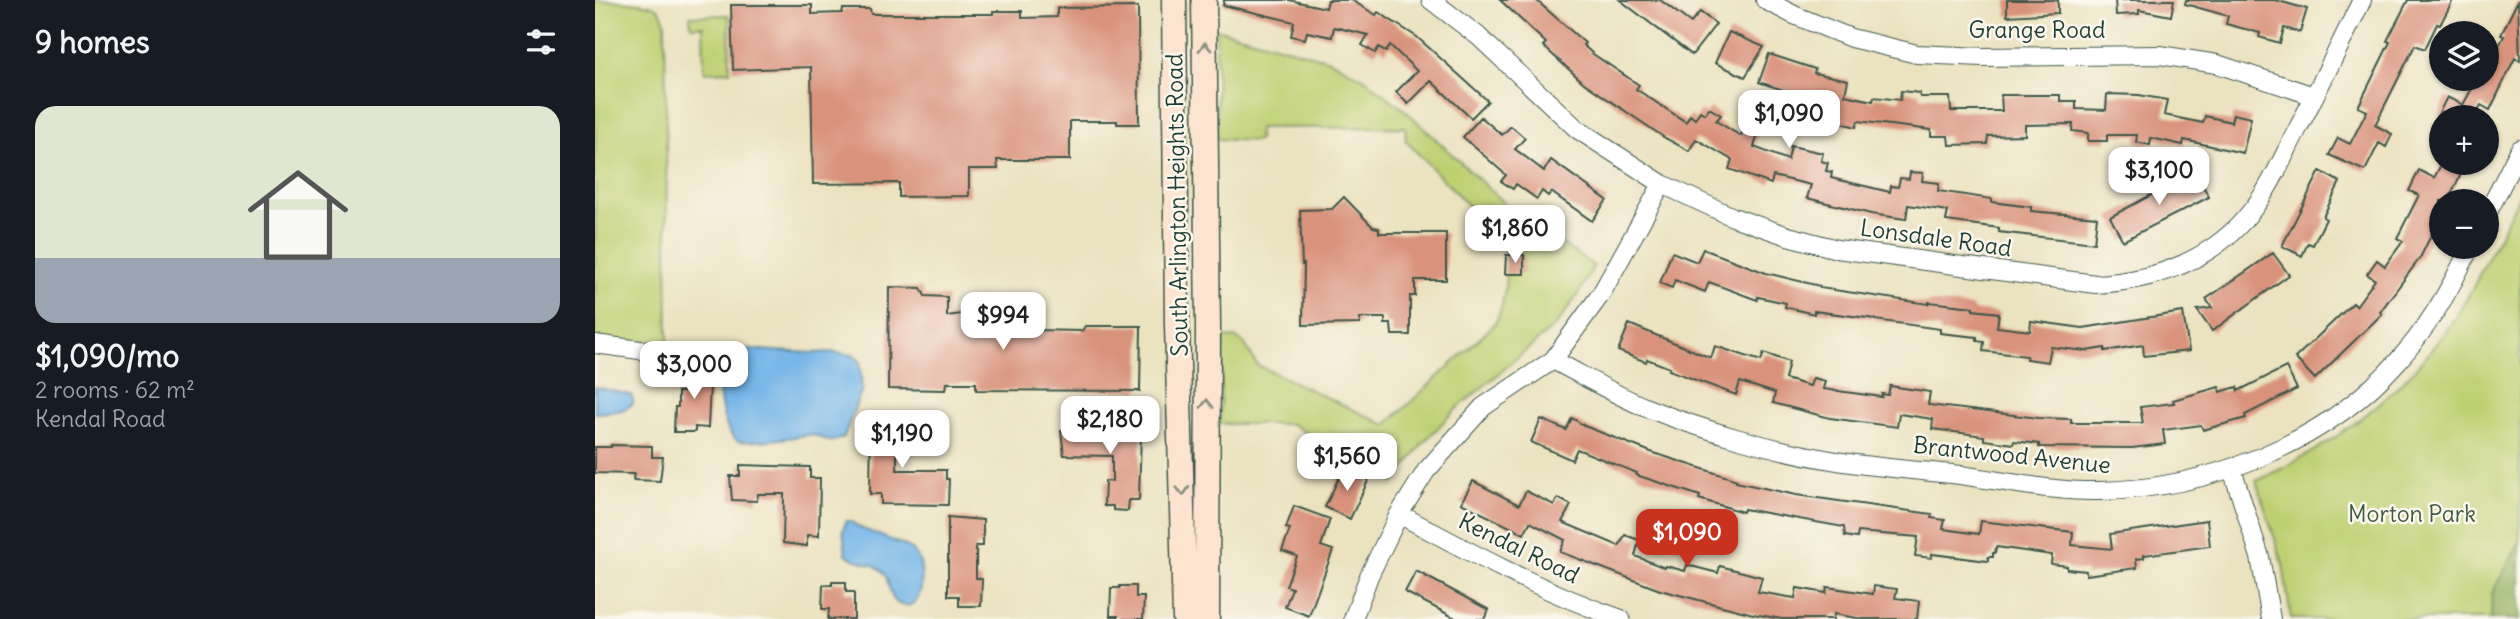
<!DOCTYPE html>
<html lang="en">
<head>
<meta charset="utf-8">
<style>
  body { margin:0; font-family:Delius,sans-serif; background:#242831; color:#f1f3f6; height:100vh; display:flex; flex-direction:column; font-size:26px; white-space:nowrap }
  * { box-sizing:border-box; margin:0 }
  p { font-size:23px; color:#9ea1a6 }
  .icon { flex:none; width:38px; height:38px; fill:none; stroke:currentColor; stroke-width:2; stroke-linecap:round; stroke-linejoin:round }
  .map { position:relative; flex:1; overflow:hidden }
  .sheet { display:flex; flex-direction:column; background:#171b24; width:595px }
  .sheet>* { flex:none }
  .buttons { position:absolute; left:1834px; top:21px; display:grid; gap:14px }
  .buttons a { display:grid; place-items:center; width:70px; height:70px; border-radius:50%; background:#171b24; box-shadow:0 2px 5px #0004; font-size:35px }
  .price { position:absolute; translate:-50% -60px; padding:0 16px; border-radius:14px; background:#fff; color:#222; font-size:23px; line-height:46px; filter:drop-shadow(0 2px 4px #0008) }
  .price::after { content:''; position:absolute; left:50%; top:42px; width:21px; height:16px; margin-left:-10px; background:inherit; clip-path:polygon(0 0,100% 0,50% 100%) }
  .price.current { background:#c8321e; color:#fff }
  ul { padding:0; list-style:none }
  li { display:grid; align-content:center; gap:14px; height:371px; padding:0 35px }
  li+li { border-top:2px solid #363941 }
  li span { display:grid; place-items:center; height:217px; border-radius:21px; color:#555 }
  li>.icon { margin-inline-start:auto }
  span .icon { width:126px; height:126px; fill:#fffc; stroke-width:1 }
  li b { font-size:30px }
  h2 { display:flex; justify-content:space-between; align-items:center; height:84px; padding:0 35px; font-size:30px }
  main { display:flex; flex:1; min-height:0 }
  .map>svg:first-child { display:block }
</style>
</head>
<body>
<main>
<section class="sheet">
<h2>9 homes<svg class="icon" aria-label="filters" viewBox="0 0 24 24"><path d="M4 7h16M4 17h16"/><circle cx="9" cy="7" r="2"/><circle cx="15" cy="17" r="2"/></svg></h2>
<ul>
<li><span style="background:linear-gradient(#dfe7d0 70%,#9aa5b1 0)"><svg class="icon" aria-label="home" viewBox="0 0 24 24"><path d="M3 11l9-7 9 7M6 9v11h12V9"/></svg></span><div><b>$1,090/mo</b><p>2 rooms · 62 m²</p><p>Kendal Road</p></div></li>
</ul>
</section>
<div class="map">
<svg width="1925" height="619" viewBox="0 0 1925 619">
  <rect width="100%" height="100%" fill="#fbf7ec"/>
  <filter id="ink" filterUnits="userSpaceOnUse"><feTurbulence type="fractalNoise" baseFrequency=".0143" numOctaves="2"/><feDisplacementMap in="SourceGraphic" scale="14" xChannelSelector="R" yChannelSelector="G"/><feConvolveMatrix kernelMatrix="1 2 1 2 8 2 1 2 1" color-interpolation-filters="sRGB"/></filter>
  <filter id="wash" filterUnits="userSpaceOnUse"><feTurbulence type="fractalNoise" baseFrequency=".00686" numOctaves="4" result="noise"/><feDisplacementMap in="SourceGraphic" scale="28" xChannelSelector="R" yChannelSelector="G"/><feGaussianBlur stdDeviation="1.57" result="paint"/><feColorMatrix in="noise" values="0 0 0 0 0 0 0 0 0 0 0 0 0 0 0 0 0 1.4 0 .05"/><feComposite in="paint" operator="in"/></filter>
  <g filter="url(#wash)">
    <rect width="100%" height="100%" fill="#ebe2c0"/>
    <path fill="#bfd073" stroke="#6f8654" stroke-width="2" d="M0,0C12,0 52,2 62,8C67,11 68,17 70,22L73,342L9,341L0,338Z
      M134,15L135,71L109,72L108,26H96L95,16Z
      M621,29L735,60L770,79L812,112L912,206L999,266L982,296L961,325L859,411L828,443L799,483L773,466L763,467L697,424H625L627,337L641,338L649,343L662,365L791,425L899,325C913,301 914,255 905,229H896L811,141L810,127L664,128L663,141L622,139Z
      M1925,194V619H1696L1688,564L1661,481C1752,440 1828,378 1877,289C1894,258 1909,226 1925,194Z"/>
    <path fill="#97b265" stroke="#5b784c" stroke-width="2" d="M1925,542V619H1896L1897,593Z"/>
    <path fill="#74b5e8" stroke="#4a798e" stroke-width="2" d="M143,349L219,353L235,352L258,355L265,361L267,389L249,437C230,448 229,434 214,435C197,437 159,444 143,441C126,436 118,367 128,355C132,351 137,350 143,349Z
      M0,387L36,395L39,402C31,413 13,412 0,413Z
      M251,521H256L263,527L311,546C315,549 320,553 323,558C329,570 330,611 307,605C292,601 296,583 289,573C280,561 262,564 251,554L248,530Z"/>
    <g id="blocks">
      <path fill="#d9927b" d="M629,0H694L731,8L733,0H756L781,15L783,12L822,37L893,101L876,118L836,81L813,104L801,92L822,71L795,45L791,52L784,47L780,53L767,45L773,35L739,27L737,37L712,32L710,39L696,36L699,22L628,5Z
        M905,0H941L990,43L988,45L998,54L1044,85L1041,89L1091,122L1095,115L1100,119L1105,111L1110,114L1114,108L1126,115L1121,121L1146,136L1149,126L1164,131L1159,147L1193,160L1196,146L1228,153L1226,161L1233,163L1231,171L1237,172L1236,178L1295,192L1296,186L1303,187L1305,178L1314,179L1315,172L1328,173L1327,181L1344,183L1343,191L1397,199V202L1436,207V211L1502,217L1499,243L1404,232V228L1351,221L1353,211L1313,205L1311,219L1276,214L1212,198L1216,185L1178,176L1176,184L1134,169L1137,160L1101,139L1094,151L1070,138L989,83L948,46L951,43Z
        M1025,0H1065L1096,23L1105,12L1121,24L1097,55Z
        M1412,0H1463V13L1412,16Z
        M1520,0H1579L1576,16L1544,10V14L1521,15Z
        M1591,0H1680L1712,9L1705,32L1689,28L1685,43L1664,37L1665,33L1631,24L1633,16L1590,4Z
        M1813,0H1858L1845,25L1842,24L1830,49L1820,45L1780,125L1797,134L1791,147L1784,143L1770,171L1734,155L1743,138L1755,144L1772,111L1763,107L1795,42L1792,41Z
        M1923,0L1925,61L1920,58L1895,110L1886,105L1882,112L1893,117H1842L1852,97L1868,105L1882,79H1892V56L1897,59L1909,36L1906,35Z
        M136,5H217V14L247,13L248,9H275L276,14H398V11H427V18L462,17V8L543,7L544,124H522V121H475V160H402L403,169H374V196L304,197V183L218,184L216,67L138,70Z
        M1134,32L1169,47L1150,77L1120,63Z
        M1174,54L1220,69L1219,73L1253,80L1250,95L1278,101L1279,97L1305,100L1306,91L1325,93V97H1355L1356,111H1407L1406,95H1465V101H1481V109L1511,110L1512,94L1544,95L1572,100L1569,115L1608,123L1610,116L1636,122L1638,114L1656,118L1648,153L1589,140L1588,145L1556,138L1555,145L1541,142L1542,135H1512V141H1493V133L1477,131L1478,124L1430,125V135L1393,136L1392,144L1354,145L1353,136H1336V130L1263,121L1261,127L1246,123L1247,118L1223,113L1191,101L1194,92L1164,82Z
        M886,117L907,135L916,126L930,138L920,149L949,171L956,160L1012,200L997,221L956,192L953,196L947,191L942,199L921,184L918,189L906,181L911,175L868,137Z
        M1847,163H1863L1870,166L1853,201H1846V215L1825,258L1785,312L1787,314L1720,379L1700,358L1758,303L1761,306L1780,280L1772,274L1782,260L1790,266L1808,241L1802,238L1824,195L1814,191L1824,170L1839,178Z
        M1725,171L1745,182L1728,217L1731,219L1718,245L1713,243L1707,256L1687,246Z
        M1602,175L1614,197L1528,241L1515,217L1588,178L1589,181Z
        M749,197L778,227L784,228V233H851V280H820V296H815V335H797L796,324H790V318H765V324L708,325L709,264L707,265L705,210L737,209Z
        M1108,249L1171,273L1225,286V288L1333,304L1334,302L1378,307V310L1404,313L1402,327L1435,331L1436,321L1488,328L1588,312L1594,351L1549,356L1548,345L1510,351V348L1491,351L1456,347L1453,362L1431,359L1432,356L1388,351L1389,342L1382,341V337L1345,333V329L1280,320V319L1219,311V314L1190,307L1191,303L1163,297L1162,300L1114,282L1110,292L1080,280L1077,288L1065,283L1077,252L1102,262Z
        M1678,253L1694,275L1617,331L1602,310L1617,308L1611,299Z
        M911,255H929V274H910Z
        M294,287L326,288L330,296L352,297V316L373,313L382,320L387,335H434L438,330L487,331L490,326H546L545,391L381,390V383H352L351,390L293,389Z
        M1034,324L1116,358L1120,346L1166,361L1169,353L1194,362L1190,379L1215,386L1218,378L1230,381L1228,389L1287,397V394L1293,395L1295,386L1335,392L1333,405L1444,418L1476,419V423H1548L1545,407L1579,403L1578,400L1624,387L1625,392L1642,387L1643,391L1691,367L1702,389L1650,415L1651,418L1608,430L1606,425L1568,430L1570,444L1537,448L1444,447V444L1419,441L1418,444L1389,440V436L1337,429L1338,419L1304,414L1302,427L1235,418L1178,403L1180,393L1145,382L1141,395L1074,370L1075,368L1052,359L1051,362L1023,351Z
        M95,364H116L113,428L100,427V432H79L80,407H83V392H94Z
        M287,415H301V418L311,419L310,443H302V470H351V479H354L353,505L286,504V494H275L276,425H287Z
        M977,418L992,427L1056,452L1142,480L1141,482L1201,495L1337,514L1336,518L1350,520L1348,529L1384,534L1386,521L1411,524L1478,532L1477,545L1517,549L1515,534L1612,520L1615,546L1549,555V558L1541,559L1542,568L1491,575V571L1472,569V566L1456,564L1457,555L1401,547L1400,553H1398V557H1393V561L1337,554V558L1320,556L1323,537L1263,532L1262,538L1250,536L1249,527L1149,509L1148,512L1104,499L1105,496L1041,475L1042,473L982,449L977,460L936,442L946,419L971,430Z
        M477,420L534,421V431L546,432L544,500H534L533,511L518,510V506H509L510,481H517V456L469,455L466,431H477Z
        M16,445L57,446V457H68L65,481L38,480L39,474L0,473V447H16Z
        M145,465L215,467V478H225L224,536L212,535V546L188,543L189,494H163L162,501L137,500L135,476H145Z
        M749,467L774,479L755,519L730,507Z
        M878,481L924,505L931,491L959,505L963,498L976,505L967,522L1024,546L1030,535L1044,540L1040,556L1070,568L1071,566L1090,571L1092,565L1123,573L1125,566L1167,577L1163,592L1200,598L1202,588L1231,593L1232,587L1278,594L1279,586L1302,589L1300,598L1324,601L1322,619H1267L1239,614L1238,619H1187L1158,614L1065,590L965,552L970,540L935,522L929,534L866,503Z
        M699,506L735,519L726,546L738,550L714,616L690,607L697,588L691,586L702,556L687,551L695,529L691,528Z
        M353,517L388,520V546H381V578L387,579L386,606H364V596H353Z
        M821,571L894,610L889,619H862L810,592Z
        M237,582H251V592H259V619H233L234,609H227L228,585H237Z
        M525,586H541V597H549L548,619H523V616H515L516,588H525Z"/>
    </g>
  </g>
  <g filter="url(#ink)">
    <use href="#blocks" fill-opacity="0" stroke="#3e5649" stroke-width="2"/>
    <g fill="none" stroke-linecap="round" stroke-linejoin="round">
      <defs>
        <path id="street" d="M836,0L883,36L982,129L1067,184L1138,217L1193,236L1242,249L1500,284C1562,281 1620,259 1658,209C1676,186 1687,159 1700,134C1723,90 1745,45 1767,0
          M1170,0L1199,15L1256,38L1322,54L1387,57L1565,55L1622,64L1719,96
          M1892,214L1925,149
          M0,344L60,352L71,367
          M958,360C989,376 1020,395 1052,408C1108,430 1177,450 1236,460C1275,467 1317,470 1357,474C1405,480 1455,492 1504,491C1612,489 1728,445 1802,362C1833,328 1856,289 1875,247
          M1637,469L1665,557L1676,619
          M804,514C876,553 948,592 1026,619
          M758,619L774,576L804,514L831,471L888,407L958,360L1006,294L1067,184"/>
        <path id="secondary" d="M579,0L582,325L590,619
          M609,0L613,326L612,619"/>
      </defs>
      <use href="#street" stroke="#3e5649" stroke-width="20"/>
      <use href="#secondary" stroke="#3e5649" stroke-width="27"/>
      <use href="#street" stroke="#fff" stroke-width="18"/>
      <use href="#secondary" stroke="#fde4d0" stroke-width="24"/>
    </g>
    <defs><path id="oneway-chevron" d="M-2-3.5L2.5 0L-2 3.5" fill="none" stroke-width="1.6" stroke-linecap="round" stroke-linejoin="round" transform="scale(1.75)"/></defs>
    <g stroke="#8e9082">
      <use href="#oneway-chevron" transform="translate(610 47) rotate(-91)"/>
      <use href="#oneway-chevron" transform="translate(612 404) rotate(-90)"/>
      <use href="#oneway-chevron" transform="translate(588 491) rotate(88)"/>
    </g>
  </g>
  <g text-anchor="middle" stroke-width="5" stroke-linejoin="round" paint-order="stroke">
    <g font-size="23" fill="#1f3d34" stroke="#fbf7ec">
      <text x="1442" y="38">Grange Road</text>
      <text transform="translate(582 205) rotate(-91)" y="8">South Arlington Heights Road</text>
      <text transform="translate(1341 238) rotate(8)" y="8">Lonsdale Road</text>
      <text transform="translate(1417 455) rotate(6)" y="8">Brantwood Avenue</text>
      <text transform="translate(924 548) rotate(26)" y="8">Kendal Road</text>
    </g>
    <g font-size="23" fill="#3f5a41" stroke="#fbf7ec">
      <text x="1817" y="522">Morton Park</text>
    </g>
  </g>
</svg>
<div class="buttons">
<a><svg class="icon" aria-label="layers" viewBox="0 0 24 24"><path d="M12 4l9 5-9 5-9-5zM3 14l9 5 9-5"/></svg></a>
<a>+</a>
<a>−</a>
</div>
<b class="price" style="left:1194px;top:150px">$1,090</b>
<b class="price" style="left:1564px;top:207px">$3,100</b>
<b class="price" style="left:920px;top:265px">$1,860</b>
<b class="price" style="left:408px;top:352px">$994</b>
<b class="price" style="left:99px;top:401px">$3,000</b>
<b class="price" style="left:515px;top:456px">$2,180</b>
<b class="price" style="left:307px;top:470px">$1,190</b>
<b class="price" style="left:752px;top:493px">$1,560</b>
<b class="price current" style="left:1092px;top:569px">$1,090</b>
</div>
</main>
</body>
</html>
